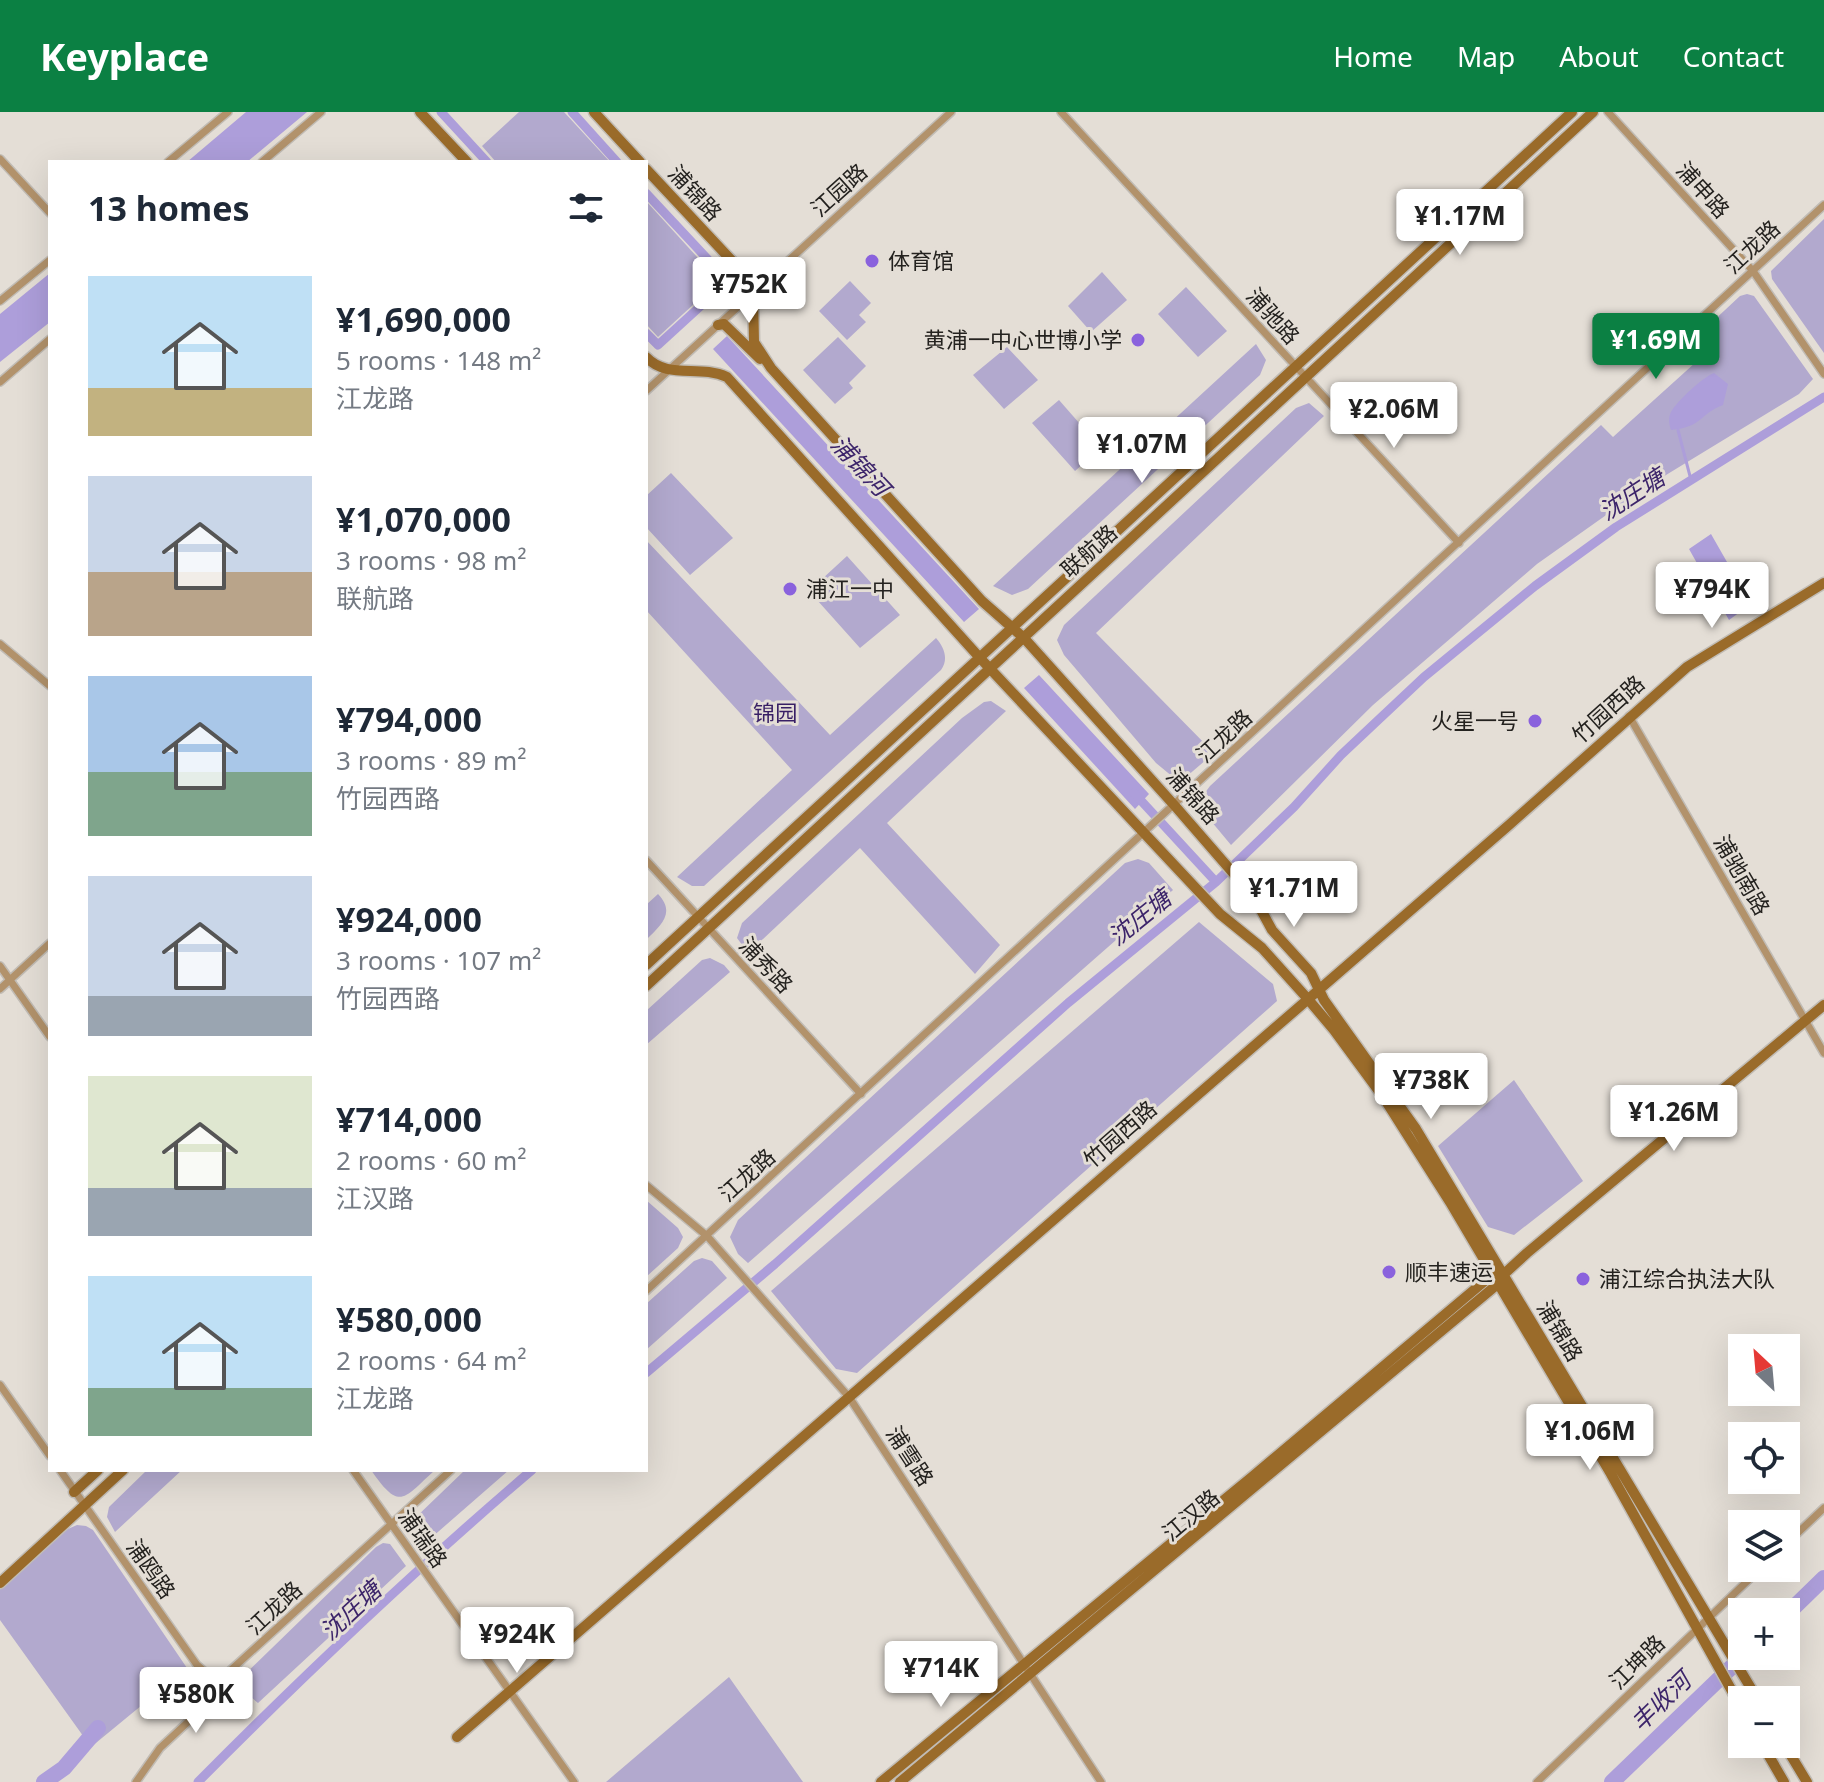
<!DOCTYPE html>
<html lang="en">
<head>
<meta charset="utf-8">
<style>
  body { margin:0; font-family:"Noto Sans","Noto Sans SC",sans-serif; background:#f6f6f7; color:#1f2937; height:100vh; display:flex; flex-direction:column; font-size:30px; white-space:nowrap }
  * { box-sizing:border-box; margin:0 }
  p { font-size:26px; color:#747a83 }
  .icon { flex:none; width:44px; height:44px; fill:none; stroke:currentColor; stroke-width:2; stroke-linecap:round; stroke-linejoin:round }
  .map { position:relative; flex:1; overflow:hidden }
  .drawer { position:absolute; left:48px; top:48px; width:600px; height:1312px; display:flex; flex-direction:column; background:#fff; border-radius:0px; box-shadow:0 8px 32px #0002 }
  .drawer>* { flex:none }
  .needle { width:52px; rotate:334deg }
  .fabs { position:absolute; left:1728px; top:1222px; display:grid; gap:16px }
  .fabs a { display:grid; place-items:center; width:72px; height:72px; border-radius:0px; background:#fff; box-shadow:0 8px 32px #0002; font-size:40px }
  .price { position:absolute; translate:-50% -68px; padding:0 18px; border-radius:8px; background:#fff; color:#222; font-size:26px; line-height:52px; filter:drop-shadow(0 2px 4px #0008) }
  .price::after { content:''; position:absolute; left:50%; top:48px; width:24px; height:18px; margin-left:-12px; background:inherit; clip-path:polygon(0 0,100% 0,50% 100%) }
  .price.selected { background:#0b8043; color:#fff }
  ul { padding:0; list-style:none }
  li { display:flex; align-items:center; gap:24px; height:200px; padding:0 40px }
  li span { display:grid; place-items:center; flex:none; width:224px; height:160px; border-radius:0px; color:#555 }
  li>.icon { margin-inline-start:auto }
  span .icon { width:96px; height:96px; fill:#fffc; stroke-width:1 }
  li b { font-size:34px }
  h2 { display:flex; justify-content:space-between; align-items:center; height:96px; padding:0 40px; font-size:34px }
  header { display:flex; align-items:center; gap:48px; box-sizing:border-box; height:112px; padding:0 40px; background:#0b8043; color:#fff }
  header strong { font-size:38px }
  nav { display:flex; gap:44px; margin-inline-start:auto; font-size:28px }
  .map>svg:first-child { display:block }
</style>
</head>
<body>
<header>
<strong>Keyplace</strong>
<nav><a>Home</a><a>Map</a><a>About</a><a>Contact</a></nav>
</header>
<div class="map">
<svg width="1824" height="1670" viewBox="0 0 1824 1670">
  <rect width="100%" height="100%" fill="#e4ded6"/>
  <path fill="#b2a9ce" d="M519,0H564L610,50H496L482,34Z
    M646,89L719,169L658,225L646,212Z
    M1824,107V241L1772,167L1771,159Z
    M1102,160L1127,188L1091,220L1068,194Z
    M850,169L871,191L859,203L866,210L847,228L819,199Z
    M1186,175L1227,219L1198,245L1158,202Z
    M1747,182L1754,184L1813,267L1799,282L1643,377L1537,452L1373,593L1231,733L1206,703L1201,686L1210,674L1601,313L1613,325L1706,241L1695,226L1740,184Z
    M838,225L866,254L849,271L853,276L835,292L803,258Z
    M1256,232L1266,248L1260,263L1028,477L1012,483L993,474Z
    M1007,235L1038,268L1004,297L973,263Z
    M1059,288L1101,336L1075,359L1032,311Z
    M1309,291L1324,304L1096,521L1214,641L1186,665H1173L1156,651L1064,543L1057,528L1064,513L1296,296Z
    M671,361L733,426L690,463L646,415V384Z
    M646,428L830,623L936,526C944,535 949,547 941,558L704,774H692L677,765L792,658L646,498Z
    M847,444L900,503L860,536L809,479Z
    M991,589L1006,599L887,711L1000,833L975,862L860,736L748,841L737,826L742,811L962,606L984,590Z
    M1138,747L1149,751L1173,778L748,1151L738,1142L730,1125L738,1108L1125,751Z
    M658,782C676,801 661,813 646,828V793Z
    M1199,810L1273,872L1277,889L857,1261L836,1257L771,1179Z
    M710,846L724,853L730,860L646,933V899L702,848Z
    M1514,968L1583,1069L1514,1123L1488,1115L1438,1034Z
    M646,1088L678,1116L683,1125L678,1136L646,1165Z
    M702,1146L712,1149L727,1166L646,1238V1192L694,1149Z
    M147,1358H182L115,1420L107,1405L109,1395Z
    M371,1358H435C403,1387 400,1400 371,1358Z
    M465,1358H509L423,1433L412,1419L413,1408Z
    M77,1413L86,1414L93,1418L187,1556L91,1635L0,1508V1477L61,1420Z
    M383,1431L390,1432L406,1454L258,1591L235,1572L376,1435Z
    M729,1565L803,1670H606Z"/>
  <path fill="#ad9eda" d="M246,0H307L247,50H187Z
    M50,161V210L0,250V202Z
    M727,224L979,497L964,510L713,237Z
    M1714,261L1728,272L1723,293C1699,302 1703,315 1671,318C1669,312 1668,306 1671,300C1677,289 1703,265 1714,261Z
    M1711,422L1751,492L1729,508L1689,437Z
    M1039,563L1149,682L1135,697L1024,576Z"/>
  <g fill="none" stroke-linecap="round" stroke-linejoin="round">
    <path stroke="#ad9eda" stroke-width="3" d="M1678,318L1691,368"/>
    <path stroke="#ad9eda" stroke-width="9" d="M441,0L487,50
      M572,0L617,50
      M646,81L728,169L658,233L646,221
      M1134,681L1216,770
      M646,1261L775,1152L1068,891L1216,770L1294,695L1341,643L1424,565L1535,474L1616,415L1824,285
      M198,1670C305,1562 416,1457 532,1358"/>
    <path stroke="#ad9eda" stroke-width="16" d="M1786,1503L1824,1466
      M44,1670L64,1656L98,1616
      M1612,1670L1743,1544"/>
    <defs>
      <path id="street" d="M1061,0L1459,431
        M1608,0L1753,159L1824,262
        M0,47L50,101
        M168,50L228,0
        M262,50L321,0
        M0,189L50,148
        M0,270L50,227
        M646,279L951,0
        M0,532L50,574
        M1629,604L1824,941
        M646,748L861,982
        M0,854L50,925
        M0,877L50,831
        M646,1073L707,1124L849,1285L1101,1670
        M646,1179L1824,93
        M0,1273L50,1344
        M60,1358L197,1553L205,1560L222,1566
        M353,1358L574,1670
        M1786,1432L1824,1396
        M136,1670L160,1636L219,1581L222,1566L451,1358
        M1537,1670L1761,1456"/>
      <path id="secondary" d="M420,0L467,50
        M594,0L640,50
        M646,57L748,166L753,180L754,230L771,256L982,489L1024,526L1175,694L1254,785L1272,818L1311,861L1324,888L1416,1017L1758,1588
        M718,213L724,212L760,247
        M646,245C668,268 699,252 727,265L980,546L1220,802L1262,836L1307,886L1334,918L1384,986L1450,1090L1611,1362L1742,1597
        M646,853L1572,0
        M646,874L1593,0
        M74,1380L98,1358
        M0,1471L123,1358
        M457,1625L1509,713L1687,555L1824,471
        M1762,1632L1784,1670
        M1784,1632L1807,1670
        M881,1670L1253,1364L1493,1162H1497
        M900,1670L1499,1171L1503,1163L1527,1141L1824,893"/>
    </defs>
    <use href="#street" stroke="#c1bcb5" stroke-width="10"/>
    <use href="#secondary" stroke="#c1bcb5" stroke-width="13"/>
    <use href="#street" stroke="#b2926b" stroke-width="7"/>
    <use href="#secondary" stroke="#9a6b2a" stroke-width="10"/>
  </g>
  <g fill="#8a62dd" stroke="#e4ded6" stroke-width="3">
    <circle cx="872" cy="149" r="8"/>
    <circle cx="1138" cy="228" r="8"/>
    <circle cx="790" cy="477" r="8"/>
    <circle cx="1535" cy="609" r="8"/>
    <circle cx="1389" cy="1160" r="8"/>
    <circle cx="1583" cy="1167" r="8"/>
  </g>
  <g text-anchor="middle" stroke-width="6" stroke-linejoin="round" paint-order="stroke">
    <g font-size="22" fill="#24221f" stroke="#e4ded6">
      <text transform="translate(839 78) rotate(-42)" y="8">江园路</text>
      <text transform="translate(1703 78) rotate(48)" y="8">浦申路</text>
      <text transform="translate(695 81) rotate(47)" y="8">浦锦路</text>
      <text transform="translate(1752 135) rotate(-43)" y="8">江龙路</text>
      <text transform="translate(1273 204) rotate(48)" y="8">浦驰路</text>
      <text transform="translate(1089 439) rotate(-42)" y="8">联航路</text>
      <text transform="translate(1608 597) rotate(-42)" y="8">竹园西路</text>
      <text transform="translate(1224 624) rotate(-43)" y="8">江龙路</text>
      <text transform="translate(1193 684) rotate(48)" y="8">浦锦路</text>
      <text transform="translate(1742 763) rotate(60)" y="8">浦驰南路</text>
      <text transform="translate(766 853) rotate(47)" y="8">浦秀路</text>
      <text transform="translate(1120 1022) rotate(-41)" y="8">竹园西路</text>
      <text transform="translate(747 1063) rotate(-42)" y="8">江龙路</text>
      <text transform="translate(1560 1219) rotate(59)" y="8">浦锦路</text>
      <text transform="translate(910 1344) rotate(57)" y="8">浦雪路</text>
      <text transform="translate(1191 1403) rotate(-40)" y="8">江汉路</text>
      <text transform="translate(423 1426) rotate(55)" y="8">浦瑞路</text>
      <text transform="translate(151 1457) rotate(55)" y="8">浦鸥路</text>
      <text transform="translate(274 1496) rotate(-43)" y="8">江龙路</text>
      <text transform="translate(1637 1550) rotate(-44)" y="8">江坤路</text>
    </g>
    <g font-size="22" fill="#24221f" stroke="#e4ded6" text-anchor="start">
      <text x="888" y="157">体育馆</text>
      <text x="1122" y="236" text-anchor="end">黄浦一中心世博小学</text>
      <text x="806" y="485">浦江一中</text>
      <text x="1519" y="617" text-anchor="end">火星一号</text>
      <text x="1405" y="1168">顺丰速运</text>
      <text x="1599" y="1175">浦江综合执法大队</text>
    </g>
    <g font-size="22" fill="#381f65" stroke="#e4ded6">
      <text x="775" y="609">锦园</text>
    </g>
    <g font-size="24" font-style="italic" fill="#3c246a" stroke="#e4ded6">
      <text transform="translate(860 354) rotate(47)" y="8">浦锦河</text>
      <text transform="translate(1632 383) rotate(-33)" y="8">沈庄塘</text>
      <text transform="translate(1140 806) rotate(-39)" y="8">沈庄塘</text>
      <text transform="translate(351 1499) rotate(-43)" y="8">沈庄塘</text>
      <text transform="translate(1661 1590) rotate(-44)" y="8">丰收河</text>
    </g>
  </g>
</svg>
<div class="fabs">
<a><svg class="needle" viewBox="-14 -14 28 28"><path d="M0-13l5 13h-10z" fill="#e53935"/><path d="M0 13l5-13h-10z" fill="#747a83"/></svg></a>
<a><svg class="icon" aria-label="locate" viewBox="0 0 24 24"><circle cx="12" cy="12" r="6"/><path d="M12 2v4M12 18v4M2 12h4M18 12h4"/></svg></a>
<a><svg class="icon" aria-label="layers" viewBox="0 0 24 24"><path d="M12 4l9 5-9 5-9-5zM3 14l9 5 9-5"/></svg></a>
<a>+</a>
<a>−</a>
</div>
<b class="price" style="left:1460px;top:145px">¥1.17M</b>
<b class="price" style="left:749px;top:213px">¥752K</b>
<b class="price selected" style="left:1656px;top:269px">¥1.69M</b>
<b class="price" style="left:1394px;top:338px">¥2.06M</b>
<b class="price" style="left:1142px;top:373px">¥1.07M</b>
<b class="price" style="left:1712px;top:518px">¥794K</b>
<b class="price" style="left:1294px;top:817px">¥1.71M</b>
<b class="price" style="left:1431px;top:1009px">¥738K</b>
<b class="price" style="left:1674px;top:1041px">¥1.26M</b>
<b class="price" style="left:1590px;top:1360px">¥1.06M</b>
<b class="price" style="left:517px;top:1563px">¥924K</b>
<b class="price" style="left:941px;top:1597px">¥714K</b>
<b class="price" style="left:196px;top:1623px">¥580K</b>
<section class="drawer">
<h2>13 homes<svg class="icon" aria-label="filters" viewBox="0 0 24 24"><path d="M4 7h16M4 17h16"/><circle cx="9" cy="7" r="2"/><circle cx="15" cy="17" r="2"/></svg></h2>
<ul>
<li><span style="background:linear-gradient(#bfe0f5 70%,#c2b280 0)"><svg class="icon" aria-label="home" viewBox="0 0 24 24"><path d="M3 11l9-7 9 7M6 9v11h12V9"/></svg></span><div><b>¥1,690,000</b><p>5 rooms · 148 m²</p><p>江龙路</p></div></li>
<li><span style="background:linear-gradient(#c9d6e8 60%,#b9a48a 0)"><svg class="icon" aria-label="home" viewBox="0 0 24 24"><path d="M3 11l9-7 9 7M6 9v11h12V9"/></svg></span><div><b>¥1,070,000</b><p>3 rooms · 98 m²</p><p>联航路</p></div></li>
<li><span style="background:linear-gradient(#a9c7e8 60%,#7fa58c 0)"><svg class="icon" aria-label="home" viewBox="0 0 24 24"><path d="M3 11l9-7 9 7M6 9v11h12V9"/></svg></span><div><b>¥794,000</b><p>3 rooms · 89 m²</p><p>竹园西路</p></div></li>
<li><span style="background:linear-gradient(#c9d6e8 75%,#9aa5b1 0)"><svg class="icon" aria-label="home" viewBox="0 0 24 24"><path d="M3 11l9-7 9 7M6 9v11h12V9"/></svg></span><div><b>¥924,000</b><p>3 rooms · 107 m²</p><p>竹园西路</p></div></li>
<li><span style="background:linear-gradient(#dfe7d0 70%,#9aa5b1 0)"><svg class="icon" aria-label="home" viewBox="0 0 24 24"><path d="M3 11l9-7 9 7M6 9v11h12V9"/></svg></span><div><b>¥714,000</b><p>2 rooms · 60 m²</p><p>江汉路</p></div></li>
<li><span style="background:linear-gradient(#bfe0f5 70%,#7fa58c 0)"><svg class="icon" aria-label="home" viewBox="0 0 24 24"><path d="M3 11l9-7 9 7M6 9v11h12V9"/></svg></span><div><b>¥580,000</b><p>2 rooms · 64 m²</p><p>江龙路</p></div></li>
</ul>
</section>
</div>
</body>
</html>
